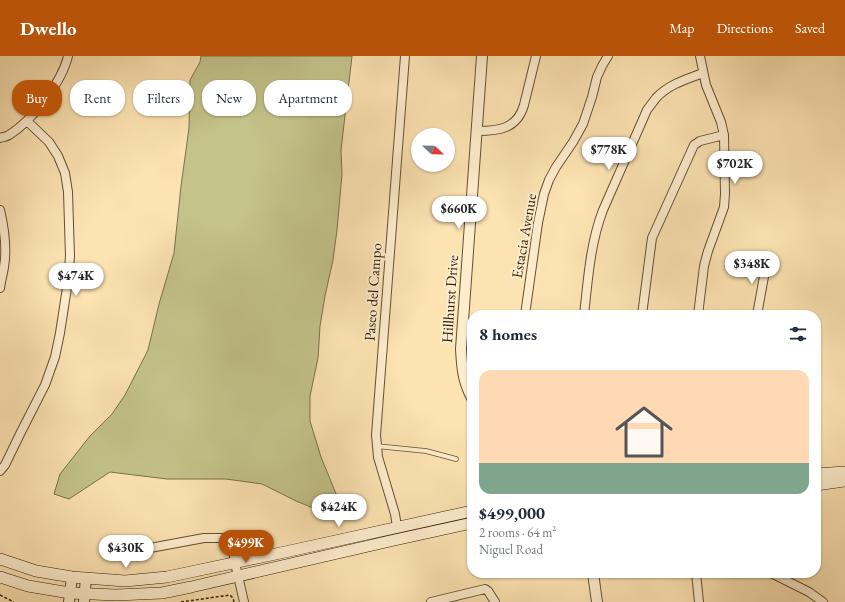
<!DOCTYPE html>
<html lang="en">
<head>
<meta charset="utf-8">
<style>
  body { margin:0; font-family:"EB Garamond",serif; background:#f6f6f7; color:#1f2937; height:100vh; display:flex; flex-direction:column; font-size:15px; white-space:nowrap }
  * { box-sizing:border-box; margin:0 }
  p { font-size:13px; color:#747a83 }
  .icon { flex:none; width:22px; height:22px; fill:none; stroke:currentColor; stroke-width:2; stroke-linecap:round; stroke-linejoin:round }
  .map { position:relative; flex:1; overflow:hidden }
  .drawer { position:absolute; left:467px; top:254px; width:354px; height:268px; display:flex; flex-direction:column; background:#fff; border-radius:16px; box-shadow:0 1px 3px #0004 }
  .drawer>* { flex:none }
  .banner { position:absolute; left:12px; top:24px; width:380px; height:36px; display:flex; gap:8px }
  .needle { width:26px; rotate:112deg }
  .tools { position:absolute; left:411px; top:72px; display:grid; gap:8px }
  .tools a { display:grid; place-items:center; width:44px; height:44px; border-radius:50%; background:#fff; box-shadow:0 1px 3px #0004; font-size:20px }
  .price { position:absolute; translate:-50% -34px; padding:0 9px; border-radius:14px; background:#fff; color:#222; font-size:13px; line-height:26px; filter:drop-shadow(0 1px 2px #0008) }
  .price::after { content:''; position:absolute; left:50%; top:24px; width:12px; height:9px; margin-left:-6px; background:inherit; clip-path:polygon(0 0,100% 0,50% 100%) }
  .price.selected { background:#b45309; color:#fff }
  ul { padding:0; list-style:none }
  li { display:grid; align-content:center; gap:8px; height:212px; padding:0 12px }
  li span { display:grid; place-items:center; height:124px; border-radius:12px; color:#555 }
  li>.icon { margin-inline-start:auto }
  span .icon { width:72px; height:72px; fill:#fffc; stroke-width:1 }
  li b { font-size:17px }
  h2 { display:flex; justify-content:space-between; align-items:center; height:48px; padding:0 12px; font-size:17px }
  .pill { padding:0 14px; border-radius:16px; background:#fff; box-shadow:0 1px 3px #0004; font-size:14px; line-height:36px }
  .pill.selected { background:#b45309; color:#fff }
  header { display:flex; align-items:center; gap:24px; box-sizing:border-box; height:56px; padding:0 20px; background:#b45309; color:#fff }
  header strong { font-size:19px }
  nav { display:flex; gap:22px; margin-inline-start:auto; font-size:14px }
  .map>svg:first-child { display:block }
</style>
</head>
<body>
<header>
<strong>Dwello</strong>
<nav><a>Map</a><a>Directions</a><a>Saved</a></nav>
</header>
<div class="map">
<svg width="845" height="546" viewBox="0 0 845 546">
  <rect width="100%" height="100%" fill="#fde3b2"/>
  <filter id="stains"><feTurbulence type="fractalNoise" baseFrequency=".005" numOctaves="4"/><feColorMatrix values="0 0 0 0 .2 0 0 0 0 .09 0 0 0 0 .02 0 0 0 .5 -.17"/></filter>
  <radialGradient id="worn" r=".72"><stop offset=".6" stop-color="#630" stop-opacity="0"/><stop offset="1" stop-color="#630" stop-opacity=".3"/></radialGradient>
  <path fill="#c3c38a" stroke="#79714c" d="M201,0H352L351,9L346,51L341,94L342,118L337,174L333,204L325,240L320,270L318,302L310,340V365L321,401L339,445L333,460L296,445L262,428L226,423H167L110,416L69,443L54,438L60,418L90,380L112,358L125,339L148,294L159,248L174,197L181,130L189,72L190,24L200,6Z"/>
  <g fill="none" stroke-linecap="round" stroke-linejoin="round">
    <defs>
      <path id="service" d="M376,390L426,395L456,403"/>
      <path id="minor" d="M477,75C499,75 517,73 524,49L536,0
        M0,82C3,81 6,81 9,79C32,65 62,26 68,0
        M0,154C4,171 7,193 4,211C3,218 1,225 0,232
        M525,259L538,167L544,138L549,124L556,111L573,86L583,68L592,41L597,21L602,10L608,0
        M584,259C588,224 590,188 603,154L647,54C650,50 653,46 656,42C669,28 687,23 703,17
        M642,259L652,182L694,89L700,85L724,79
        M698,259L704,210L708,195L724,151L725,138L724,79L721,66L706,29L700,0
        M757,259L767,204
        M0,415L5,409L21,376L45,329L55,301L60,277L68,225L70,200L68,136L65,117L58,100L49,86L27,65
        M397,471L395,458L378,401L376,379L405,0
        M123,497L204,482H228L232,486L235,507L244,546
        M696,517L699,546
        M771,517L809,536L823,546
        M431,546L485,533L488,535L495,546"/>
      <path id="tertiary" d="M472,342C463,325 462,312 461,293L482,0
        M593,517L597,546
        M69,546L72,521
        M84,546L86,522"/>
      <path id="secondary" d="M816,418L845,416
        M816,429L845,425
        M0,503L36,515L72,521L125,525L167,521L285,496L472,455
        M0,521L28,530L70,537L116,539L162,537L191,531L390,485L472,467"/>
    </defs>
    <use href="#service" stroke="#625036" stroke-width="5.5"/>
    <use href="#minor" stroke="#625036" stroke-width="10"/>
    <use href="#tertiary" stroke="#625036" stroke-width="12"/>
    <use href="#secondary" stroke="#2f1f0d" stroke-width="12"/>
    <path stroke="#2f1f0d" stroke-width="1.5" stroke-dasharray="3 2" stroke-linecap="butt" d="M0,539L14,546
      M181,546L230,539L233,542L234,546"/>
    <use href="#service" stroke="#feedcd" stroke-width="4"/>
    <use href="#minor" stroke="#feedcd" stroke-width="8"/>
    <use href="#tertiary" stroke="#feedcd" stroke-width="10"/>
    <use href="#secondary" stroke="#feedcd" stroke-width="11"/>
  </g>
  <g text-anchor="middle" stroke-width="4" stroke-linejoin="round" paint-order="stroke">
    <g font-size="15" fill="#2f1f0d" stroke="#feedcd">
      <text transform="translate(524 180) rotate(-80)" y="5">Estacia Avenue</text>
      <text transform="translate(373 236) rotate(-86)" y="5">Paseo del Campo</text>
      <text transform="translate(450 243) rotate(-86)" y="5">Hillhurst Drive</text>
    </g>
  </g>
  <rect width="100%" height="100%" filter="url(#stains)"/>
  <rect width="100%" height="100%" fill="url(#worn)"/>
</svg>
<div class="tools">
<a><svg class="needle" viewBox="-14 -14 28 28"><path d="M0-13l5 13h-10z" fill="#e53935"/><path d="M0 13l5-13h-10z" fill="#747a83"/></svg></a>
</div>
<b class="price" style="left:609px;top:115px">$778K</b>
<b class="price" style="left:735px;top:129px">$702K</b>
<b class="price" style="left:459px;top:174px">$660K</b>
<b class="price" style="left:752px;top:229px">$348K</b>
<b class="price" style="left:76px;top:241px">$474K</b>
<b class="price" style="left:339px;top:472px">$424K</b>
<b class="price selected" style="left:246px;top:508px">$499K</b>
<b class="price" style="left:126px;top:513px">$430K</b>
<div class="banner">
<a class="pill selected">Buy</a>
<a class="pill">Rent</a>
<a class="pill">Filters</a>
<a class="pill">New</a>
<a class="pill">Apartment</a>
</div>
<section class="drawer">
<h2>8 homes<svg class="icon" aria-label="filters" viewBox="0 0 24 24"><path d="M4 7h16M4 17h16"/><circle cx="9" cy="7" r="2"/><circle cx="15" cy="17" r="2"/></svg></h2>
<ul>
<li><span style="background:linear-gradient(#ffd9b3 75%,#7fa58c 0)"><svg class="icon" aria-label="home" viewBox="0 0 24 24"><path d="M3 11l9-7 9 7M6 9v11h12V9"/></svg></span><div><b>$499,000</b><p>2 rooms · 64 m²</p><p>Niguel Road</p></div></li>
</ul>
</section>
</div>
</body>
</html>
